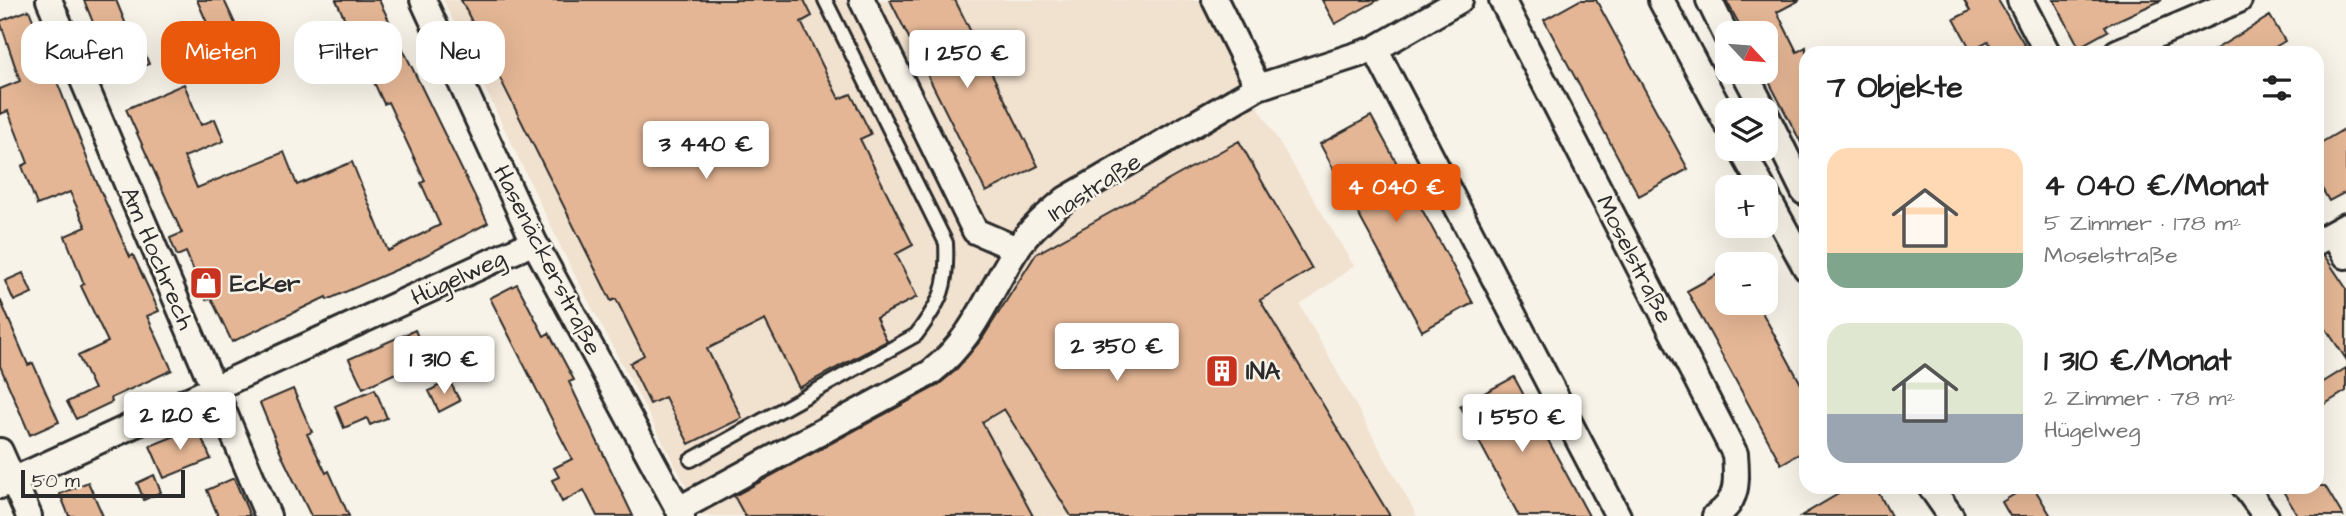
<!DOCTYPE html>
<html lang="de">
<head>
<meta charset="utf-8">
<style>
  body { margin:0; font-family:"Architects Daughter",sans-serif; background:#f2f2f2; color:#222; height:100vh; display:flex; flex-direction:column; font-size:26px; white-space:nowrap }
  * { box-sizing:border-box; margin:0 }
  p { font-size:23px; color:#767676 }
  .icon { flex:none; width:38px; height:38px; fill:none; stroke:currentColor; stroke-width:2; stroke-linecap:round; stroke-linejoin:round }
  .map { position:relative; flex:1; overflow:hidden }
  .details { position:absolute; left:1799px; top:46px; width:525px; height:448px; display:flex; flex-direction:column; background:#fff; border-radius:21px; box-shadow:0 7px 28px #0002 }
  .details>* { flex:none }
  .banner { position:absolute; left:21px; top:21px; width:665px; height:63px; display:flex; gap:14px }
  .needle { width:46px; rotate:116deg }
  .controls { position:absolute; left:1715px; top:21px; display:grid; gap:14px }
  .controls a { display:grid; place-items:center; width:63px; height:63px; border-radius:14px; background:#fff; box-shadow:0 7px 28px #0002; font-size:35px }
  .scale { position:absolute; left:21px; bottom:18px; width:164px; box-sizing:border-box; padding-left:7px; border:4px solid #2b2b2b; border-top:0; font-size:19px; line-height:24px; white-space:nowrap; color:#2b2b2b; -webkit-text-stroke:5px #f7f3e8; paint-order:stroke }
  .price { position:absolute; translate:-50% -60px; padding:0 16px; border-radius:7px; background:#fff; color:#222; font-size:23px; line-height:46px; filter:drop-shadow(0 2px 4px #0008) }
  .price::after { content:''; position:absolute; left:50%; top:42px; width:21px; height:16px; margin-left:-10px; background:inherit; clip-path:polygon(0 0,100% 0,50% 100%) }
  .price.on { background:#ea580c; color:#fff }
  ul { padding:0; list-style:none }
  li { display:flex; align-items:center; gap:21px; height:175px; padding:0 28px }
  li span { display:grid; place-items:center; flex:none; width:196px; height:140px; border-radius:21px; color:#555 }
  li>.icon { margin-inline-start:auto }
  span .icon { width:84px; height:84px; fill:#fffc; stroke-width:1 }
  li b { font-size:30px }
  h2 { display:flex; justify-content:space-between; align-items:center; height:84px; padding:0 28px; font-size:30px }
  .chip { padding:0 24px; border-radius:21px; background:#fff; box-shadow:0 7px 28px #0002; font-size:24px; line-height:63px }
  .chip.on { background:#ea580c; color:#fff }
  .map>svg:first-child { display:block }
</style>
</head>
<body>
<div class="map">
<svg width="2346" height="516" viewBox="0 0 2346 516">
  <rect width="100%" height="100%" fill="#f7f3e8"/>
  <filter id="ink" filterUnits="userSpaceOnUse"><feTurbulence type="fractalNoise" baseFrequency=".0143" numOctaves="2"/><feDisplacementMap in="SourceGraphic" scale="14" xChannelSelector="R" yChannelSelector="G"/><feConvolveMatrix kernelMatrix="1 2 1 2 8 2 1 2 1" color-interpolation-filters="sRGB"/></filter>
  <g filter="url(#ink)">
    <path fill="#f1e1cf" d="M443,0H1204L1261,112L1354,266L1300,305L1417,516H702L568,262Z"/>
    <path fill="#e4b695" stroke="#2b2b2b" stroke-width="2" d="M84,0H116L127,27L133,25L149,64L115,77Z
      M197,0H224L238,30L214,39Z
      M336,0H379L488,223L405,266L327,300L326,297L232,342L211,298L206,300L186,252L177,256L170,238L182,233L126,109L184,84L201,125L215,119L224,141L184,157L197,188L284,152L297,185L352,162L388,251L440,225L421,183L425,181L388,102L384,104Z
      M461,0H804L812,16L801,22L839,99L851,94L871,134L860,139L913,245L896,254L917,297L876,318L887,341L799,388L765,320L707,349L742,418L689,444L665,397L650,404L630,363L644,355L616,299L611,301Z
      M890,0H955L1038,166L986,192Z
      M1322,0H1378L1335,24Z
      M1580,0H1596L1688,169L1639,196L1544,20Z
      M1726,0H1800L1777,12L1797,52L1806,47V152L1766,76V33H1744Z
      M1964,0H1998L2029,52H1995L1988,41L1971,50L1954,19L1970,11Z
      M2054,0H2162L2105,26L2108,31L2079,47Z
      M29,10L94,176L130,257L133,255L159,311L147,316L172,370L111,398L112,402L76,419L67,402L94,389L78,356L108,342L81,286L84,284L65,236L86,227L70,192L37,205L22,166L28,163L8,111L0,114V89L20,81L0,21Z
      M2270,16L2285,41L2267,52H2211Z
      M1371,116L1473,303L1422,331L1320,144Z
      M2346,128V192L2329,201L2317,180V145Z
      M1239,141L1312,269L1260,300L1390,516H1071L1004,409L982,422L1033,516H745L734,496L937,386L955,371L982,339L1036,254Z
      M2324,255L2346,288V359L2324,326L2317,330V257Z
      M1727,269V303H1757L1806,393V450L1781,464L1687,291Z
      M23,273L32,293L14,301L5,281Z
      M517,284L544,336L549,333L574,380L569,382L633,516H597L584,490L562,502L552,480L559,477L554,468L572,459L490,298Z
      M0,299L28,365L33,363L59,422L30,435L0,366Z
      M415,330L427,359L363,388L349,359Z
      M2346,368V391L2317,409V386Z
      M1514,377L1589,516H1519L1460,406Z
      M449,380L460,401L439,412L429,391Z
      M293,389L312,432L307,434L326,473L329,471L349,516H311L282,456L260,403Z
      M375,389L387,418L370,425L367,418L344,428L335,406Z
      M197,427L211,459L164,478L150,446Z
      M154,475L161,492L144,500L137,483Z
      M234,478L250,516H218L207,490Z
      M88,482L103,516H69L60,494Z
      M1852,486H1875L1891,516H1801Z
      M2028,486H2033L2051,516H2010L2002,502Z
      M2280,486H2325L2343,516H2298Z"/>
    <g fill="none" stroke-linecap="round" stroke-linejoin="round">
      <defs>
        <path id="lane" d="M691,460L916,335C942,300 948,287 946,243L825,0"/>
        <path id="street" d="M49,0L268,516
          M423,0L534,242L682,516
          M862,0L975,231L1017,249
          M1215,0L1258,87
          M1502,0L1735,454C1737,479 1739,502 1715,516
          M1661,0L1727,124
          M1709,0L1727,37
          M2020,0L2047,52
          M1375,49L1618,516
          M2117,52L2239,0
          M1744,72L1764,110
          M1766,115L1804,192
          M1741,149L1762,187
          M1766,195L1806,268
          M2332,234L2346,256
          M2317,242L2346,226
          M0,451L29,516
          M0,486L534,242
          M1930,486L1951,516
          M2244,486L2266,516
          M679,509L930,373C975,338 987,295 1016,250C1029,230 1048,214 1066,199L1258,87L1375,49L1460,0"/>
      </defs>
      <use href="#lane" stroke="#2b2b2b" stroke-width="18"/>
      <use href="#street" stroke="#2b2b2b" stroke-width="30"/>
      <use href="#lane" stroke="#f7f3e8" stroke-width="12"/>
      <use href="#street" stroke="#f7f3e8" stroke-width="24"/>
    </g>
  </g>
  <defs>
    <symbol id="shop-square" viewBox="-11 -11 22 22"><rect x="-9" y="-9" width="18" height="18" rx="4" fill="#c8321e" stroke="#f7f3e8"/><path d="M-5-2.5h2.3a2.7 3.5 0 0 1 5.4 0H5L5.5 6h-11ZM-1.5-2.5h3a1.5 2.3 0 0 0-3 0Z" fill="#fff"/></symbol>
    <symbol id="building-square" viewBox="-11 -11 22 22"><rect x="-9" y="-9" width="18" height="18" rx="4" fill="#c8321e" stroke="#f7f3e8"/><path d="M-4-6H4V6H1V3H-1V6H-4ZM-2.5-4.3h1.7v1.8h-1.7ZM.8-4.3h1.7v1.8H.8ZM-2.5-1h1.7V.8h-1.7ZM.8-1h1.7V.8H.8Z" fill="#fff"/></symbol>
  </defs>
  <g fill-rule="evenodd">
    <use href="#shop-square" x="187" y="264" width="38" height="38"/>
    <use href="#building-square" x="1203" y="352" width="38" height="38"/>
  </g>
  <g text-anchor="middle" stroke-width="5" stroke-linejoin="round" paint-order="stroke">
    <g font-size="24" fill="#2b2b2b" stroke="#f7f3e8">
      <text transform="translate(1094 187) rotate(-33)" y="8">Inastraße</text>
      <text transform="translate(158 258) rotate(67)" y="8">Am Hochrech</text>
      <text transform="translate(1635 259) rotate(63)" y="8">Moselstraße</text>
      <text transform="translate(548 260) rotate(63)" y="8">Hasenäckerstraße</text>
      <text transform="translate(458 277) rotate(-25)" y="8">Hügelweg</text>
    </g>
    <g font-size="24" font-weight="bold" fill="#2b2b2b" stroke="#f7f3e8" text-anchor="start">
      <text x="230" y="291">Ecker</text>
      <text x="1246" y="379">INA</text>
    </g>
  </g>
</svg>
<div class="controls">
<a><svg class="needle" viewBox="-14 -14 28 28"><path d="M0-13l5 13h-10z" fill="#e53935"/><path d="M0 13l5-13h-10z" fill="#767676"/></svg></a>
<a><svg class="icon" aria-label="layers" viewBox="0 0 24 24"><path d="M12 4l9 5-9 5-9-5zM3 14l9 5 9-5"/></svg></a>
<a>+</a>
<a>−</a>
</div>
<div class="scale">50 m</div>
<b class="price" style="left:967px;top:90px">1 250 €</b>
<b class="price" style="left:706px;top:181px">3 440 €</b>
<b class="price on" style="left:1396px;top:224px">4 040 €</b>
<b class="price" style="left:1117px;top:383px">2 350 €</b>
<b class="price" style="left:444px;top:396px">1 310 €</b>
<b class="price" style="left:180px;top:452px">2 120 €</b>
<b class="price" style="left:1522px;top:454px">1 550 €</b>
<div class="banner">
<a class="chip">Kaufen</a>
<a class="chip on">Mieten</a>
<a class="chip">Filter</a>
<a class="chip">Neu</a>
</div>
<section class="details">
<h2>7 Objekte<svg class="icon" aria-label="filters" viewBox="0 0 24 24"><path d="M4 7h16M4 17h16"/><circle cx="9" cy="7" r="2"/><circle cx="15" cy="17" r="2"/></svg></h2>
<ul>
<li><span style="background:linear-gradient(#ffd9b3 75%,#7fa58c 0)"><svg class="icon" aria-label="home" viewBox="0 0 24 24"><path d="M3 11l9-7 9 7M6 9v11h12V9"/></svg></span><div><b>4 040 €/Monat</b><p>5 Zimmer · 178 m²</p><p>Moselstraße</p></div></li>
<li><span style="background:linear-gradient(#dfe7d0 65%,#9aa5b1 0)"><svg class="icon" aria-label="home" viewBox="0 0 24 24"><path d="M3 11l9-7 9 7M6 9v11h12V9"/></svg></span><div><b>1 310 €/Monat</b><p>2 Zimmer · 78 m²</p><p>Hügelweg</p></div></li>
</ul>
</section>
</div>
</body>
</html>
